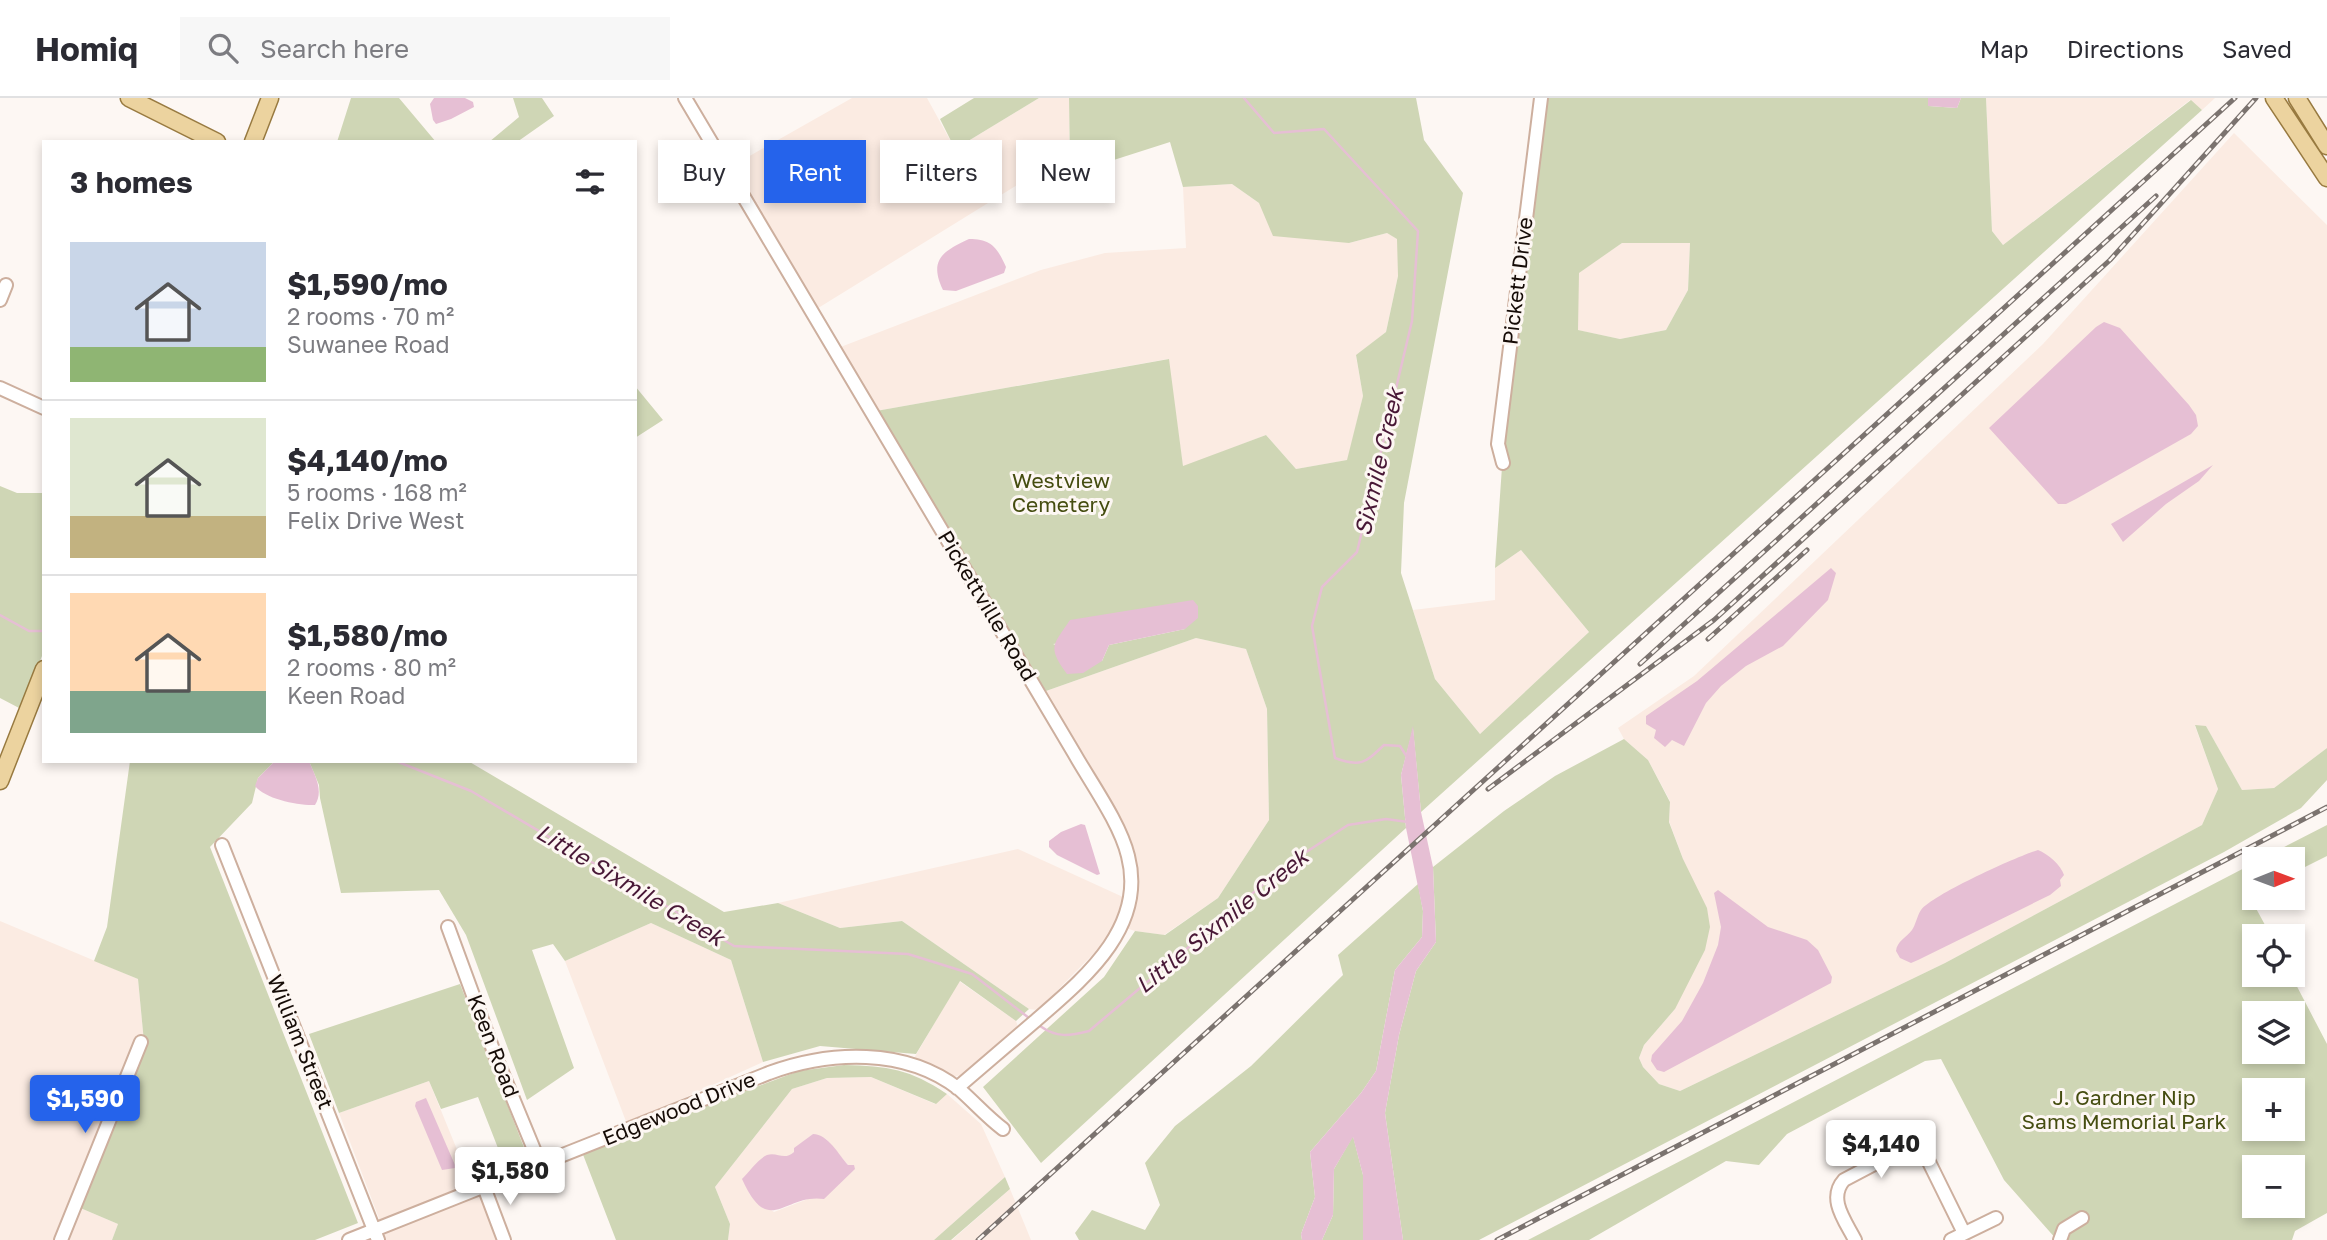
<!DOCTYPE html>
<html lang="en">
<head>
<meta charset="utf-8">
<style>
  body { margin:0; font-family:"Golos Text",sans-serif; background:#f7f7f7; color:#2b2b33; height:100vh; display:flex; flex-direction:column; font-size:26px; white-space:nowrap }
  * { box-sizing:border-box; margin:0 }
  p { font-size:23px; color:#7c7c81 }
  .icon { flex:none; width:38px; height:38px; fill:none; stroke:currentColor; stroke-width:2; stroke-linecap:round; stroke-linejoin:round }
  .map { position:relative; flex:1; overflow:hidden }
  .panel { position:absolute; left:42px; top:42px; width:595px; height:623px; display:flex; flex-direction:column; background:#fff; border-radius:0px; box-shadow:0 4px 10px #0003 }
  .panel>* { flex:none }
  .hud { position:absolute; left:658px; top:42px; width:665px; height:63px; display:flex; gap:14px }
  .needle { width:46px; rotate:89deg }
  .controls { position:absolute; left:2242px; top:749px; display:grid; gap:14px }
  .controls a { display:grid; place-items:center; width:63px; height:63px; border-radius:0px; background:#fff; box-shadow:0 4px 10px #0003; font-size:35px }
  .price { position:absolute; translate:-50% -60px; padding:0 16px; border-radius:7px; background:#fff; color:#222; font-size:23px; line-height:46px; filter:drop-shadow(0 2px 4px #0008) }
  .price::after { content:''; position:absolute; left:50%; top:42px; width:21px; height:16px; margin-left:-10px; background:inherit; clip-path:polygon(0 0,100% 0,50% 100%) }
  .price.current { background:#2563eb; color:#fff }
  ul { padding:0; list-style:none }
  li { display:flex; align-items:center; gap:21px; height:175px; padding:0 28px }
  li+li { border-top:2px solid #e1e1e2 }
  li span { display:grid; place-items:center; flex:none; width:196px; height:140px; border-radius:0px; color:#555 }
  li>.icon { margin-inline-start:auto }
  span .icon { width:84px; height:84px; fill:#fffc; stroke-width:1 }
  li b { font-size:30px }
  h2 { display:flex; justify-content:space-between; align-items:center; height:84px; padding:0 28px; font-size:30px }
  .chip { padding:0 24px; border-radius:0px; background:#fff; box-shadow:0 4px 10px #0003; font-size:24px; line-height:63px }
  .chip.current { background:#2563eb; color:#fff }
  header { display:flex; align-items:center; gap:42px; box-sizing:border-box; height:98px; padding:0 35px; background:#fff; border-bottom:2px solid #e1e1e2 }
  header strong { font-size:33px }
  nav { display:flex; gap:38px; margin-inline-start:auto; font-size:24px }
  .search { width:490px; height:63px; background:#f7f7f7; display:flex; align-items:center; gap:18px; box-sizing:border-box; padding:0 24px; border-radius:0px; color:#7c7c81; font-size:26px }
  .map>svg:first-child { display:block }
</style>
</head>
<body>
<header>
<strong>Homiq</strong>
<div class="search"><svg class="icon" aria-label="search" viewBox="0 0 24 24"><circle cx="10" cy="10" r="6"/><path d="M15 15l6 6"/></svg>Search here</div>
<nav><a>Map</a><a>Directions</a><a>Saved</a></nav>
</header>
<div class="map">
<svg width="2327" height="1142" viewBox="0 0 2327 1142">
  <rect width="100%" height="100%" fill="#fdf7f3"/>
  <path fill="#fbebe2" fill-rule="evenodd" d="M852,0H927L955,51L1039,0H1069V55L815,212L732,68Z
    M1986,0H2215L2202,12L2190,2L2003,147L1992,133Z
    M2234,35L2327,127V650L2274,690L2242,692L2206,628H2195L2218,691L2202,727L1945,865L1680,993L1659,986L1643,969L1639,960L1644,947L1675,911L1683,761L1669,723L1670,703L1648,662L1624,641L1618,630L1694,578L2043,246Z
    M1232,86L1259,105L1349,145L1387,135L1398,141V178L1386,234L1356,258L1363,298L1348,362L1296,371L1266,337L1183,369L1168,261L876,313L838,250L1041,172L1105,155L1186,150L1183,89Z
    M1622,145H1690L1688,192L1666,232L1620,241L1577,232L1578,175Z
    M1521,452L1589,534L1480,636L1435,581L1413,512L1495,502V470Z
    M1196,540L1246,551L1267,611L1269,722L1218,800L1164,837L1135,833L1126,830V735L1046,593Z
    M1018,751L1123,799L1118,818L1103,846L1038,912L1029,911L902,823L840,830L778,805Z
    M0,823L138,881L144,944L78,1109L118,1126L112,1142H0Z
    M651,825L731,862L763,964L627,1026L565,863Z
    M959,883L1016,923L1018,929L962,977L952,979L913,962Z
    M871,979L935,1006L947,996L981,1026L1005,1079L934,1142H728L730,1126L715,1089L792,991L827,980ZM813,1036L826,1041L848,1067L813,1099L774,1114L750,1097L747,1089L781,1059L790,1058L794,1054L795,1050Z
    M429,983L471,1086L380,1123L339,1015Z
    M1010,1091L1031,1142H952Z
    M482,1093L501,1142H361Z"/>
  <path fill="#cfd6b5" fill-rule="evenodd" d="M351,0H399L436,44H337Z
    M513,0H542L554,18L517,44H489L519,19Z
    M974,0H1039L955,51L940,21Z
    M1069,0H1416L1424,42L1463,95L1404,405L1401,475L1435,581L1480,636L1589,534L1521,452L1495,470L1504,340L1547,0H1928L1929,8L1957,10L1961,0H1986L1992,133L2003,147L2191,2L2202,12L1421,714L1413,631L1401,677L1406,730L1041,1065L983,989L1104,879L1135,833L1165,837L1218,800L1269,722L1267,611L1246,551L1196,540L1046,593L876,313L1169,261L1183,368L1266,337L1296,371L1347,362L1363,298L1356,257L1386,234L1398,178L1397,141L1387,135L1349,145L1273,138L1259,105L1232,86L1183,89L1170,44L1070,76ZM1622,145H1690L1688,192L1666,232L1620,241L1578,232L1579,175ZM1185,531L1109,547L1102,563L1053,546Z
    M635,288L663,322L635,340Z
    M0,388L17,395H44V553L21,611L0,600Z
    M2195,627L2206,628L2242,692L2274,690L2327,650V682L2301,710L2224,754L1479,1142H1403L1385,1015L1399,937L1416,873L1436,844L1433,769L1504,713L1555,678L1624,641L1648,662L1670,704L1669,724L1683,761L1707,810L1710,829L1705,852L1675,911L1644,947L1639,960L1643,969L1659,986L1680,993L1945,865L2202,727L2218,691Z
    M130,663H275L258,680L252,705L210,749L358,1125L315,1142H112L118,1126L78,1109L144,944L138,881L94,863L107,829Z
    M309,663H468L724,814L778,805L840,830L902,823L1029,911L1016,923L960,883L916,956L820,948L763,964L731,862L651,825L565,863L553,846L532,852L574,970L527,1002L466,837L439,792L341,795L320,700L319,687Z
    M2327,727V758L2293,775L2292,761H2261Z
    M2254,765L2252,803L2271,838H2254V877H2291L2327,946V1115L2295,1133L2292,1142H2057L2004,1082L1941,961L1925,963L1787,1036L1759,1067L1726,1063L1589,1142H1528ZM2254,915H2292V954H2254ZM2254,992H2292V1031H2254ZM2254,1069H2292V1108H2254Z
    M1418,786L1423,813L1422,839L1395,872L1376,973L1361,995L1310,1054L1315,1099L1301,1136L1302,1142H1079L1075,1135L1092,1112L1145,1132L1160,1107L1145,1065L1175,1028L1251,968L1343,877L1338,857Z
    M460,886L527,1057L505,1068L478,999L441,1011L429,983L339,1015L309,936Z
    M844,967C888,968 910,971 947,996L936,1006L871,979L827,980L792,991L715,1089L730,1126L728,1142H616L582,1054L799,973Z
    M1353,1038L1363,1077V1142H1322L1333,1117L1334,1071Z
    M1005,1079L1010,1091L951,1142H934Z"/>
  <path fill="#e6bfd4" d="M434,0H465L473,4L474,9L451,21L436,26L433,22L430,6Z
    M1928,0H1961L1957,10L1928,8Z
    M969,141C991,141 997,149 1006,169L1004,175L956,193L943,192C928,161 944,153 969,141Z
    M2104,224L2120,230L2189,307L2196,317L2198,328L2191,336L2076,401L2066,406H2058L1989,330L2096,229Z
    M2213,367L2199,383L2166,406L2123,444L2111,426Z
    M1831,470L1836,475L1828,502L1783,548L1746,568L1721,588L1706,605L1684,648L1672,642L1665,649L1654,640L1656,632L1646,626V618L1697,583Z
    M1193,502L1198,508V520L1185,531L1109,547L1102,563L1083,575L1067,576C1047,549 1053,547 1070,522Z
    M1413,628L1421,714L1433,769L1436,844L1416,873L1399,937L1385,1015L1403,1142H1363V1077L1353,1039L1334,1071L1333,1117L1322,1142H1302L1301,1136L1315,1099L1310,1054L1361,995L1376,973L1395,872L1422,839L1423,813L1406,730L1401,677Z
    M275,663H309C315,678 324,693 315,707C299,708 265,701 255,688L258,680Z
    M1081,726L1085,727L1100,776L1097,777L1057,757L1049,749V743L1061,734Z
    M2038,752C2048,756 2061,767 2064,777L2060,782L2061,788L2050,797L1918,862L1911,865L1900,860L1896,853C1897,843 1906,840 1912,832C1916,826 1917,818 1921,812C1934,796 2016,759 2038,752Z
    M1718,792L1768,829L1807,842L1818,852L1832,879L1831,885L1664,974L1657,972L1651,963L1652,957L1682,923L1703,885L1718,847L1721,829L1714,795Z
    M426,1000L455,1067V1070L442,1072L415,1008L416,1004Z
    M813,1036C828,1036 839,1057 848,1067H854L855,1071L824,1101C784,1095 769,1141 742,1081C749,1074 758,1061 767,1057C778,1054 784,1063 794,1054V1050Z"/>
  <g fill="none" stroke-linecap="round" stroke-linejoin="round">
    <path stroke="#e6bfd4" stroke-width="2.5" d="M1244,0L1274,35L1324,31L1418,133L1412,223L1357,454L1322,489L1312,528L1335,660C1361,670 1366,664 1384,647L1400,648L1407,659
      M0,517L29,533H44
      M396,663L471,693L734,848L908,856L972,876L1029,920
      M1040,928C1057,940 1069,938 1089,933L1286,767L1348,727L1386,721L1408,724"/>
    <defs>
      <path id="minor" d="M685,0L1074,655C1091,685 1120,725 1128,758C1147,831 1082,882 1034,924C1008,946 983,968 957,990
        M0,202L6,187
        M0,290L44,310
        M1503,365L1498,346L1541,0
        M222,747L378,1142
        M448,829L495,957L540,1066
        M484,1089L504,1142
        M61,1142L141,944
        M349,1142L769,975C829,953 905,949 959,991C974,1004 987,1019 1003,1031
        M1855,1142C1846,1124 1827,1101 1844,1082L1901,1052L1915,1053L1927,1060L1964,1135
        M1951,1142L1996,1120
        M2060,1142L2064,1131L2082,1120"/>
      <path id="major" d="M129,0L217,44
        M2274,0L2327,80
        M2297,0L2327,48
        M253,44L270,0
        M0,683L44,571"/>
    </defs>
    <use href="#minor" stroke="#cdaf9e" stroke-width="16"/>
    <use href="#major" stroke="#987a40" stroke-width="19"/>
    <use href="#minor" stroke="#fff" stroke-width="12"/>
    <use href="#major" stroke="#ecd39f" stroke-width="16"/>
    <defs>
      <path id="rail" d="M1708,541L1807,452
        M1640,566L2156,98
        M1488,691L1714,522L2110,162L2256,0
        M978,1142L2235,0
        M1497,1142L2327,709"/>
    </defs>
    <use href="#rail" stroke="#7b736f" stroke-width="5"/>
    <use href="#rail" stroke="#fdf7f3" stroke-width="2.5" stroke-dasharray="8" stroke-linecap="butt"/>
  </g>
  <g text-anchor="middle" stroke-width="6" stroke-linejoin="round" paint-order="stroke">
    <g font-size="21" fill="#150b06" stroke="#fdf7f3">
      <text transform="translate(1518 183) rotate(-83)" y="7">Pickett Drive</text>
      <text transform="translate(987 508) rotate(59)" y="7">Pickettville Road</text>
      <text transform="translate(300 944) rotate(68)" y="7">William Street</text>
      <text transform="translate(493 948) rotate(69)" y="7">Keen Road</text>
      <text transform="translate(679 1011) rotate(-22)" y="7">Edgewood Drive</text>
    </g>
    <g font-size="21" fill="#454d10" stroke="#fdf7f3">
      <text x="1061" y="390">Westview<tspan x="1061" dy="24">Cemetery</tspan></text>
      <text x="2124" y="1007">J. Gardner Nip<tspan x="2124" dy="24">Sams Memorial Park</tspan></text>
    </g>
    <g font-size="23" font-style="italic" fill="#481836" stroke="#fdf7f3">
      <text transform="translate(1379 364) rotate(-77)" y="8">Sixmile Creek</text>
      <text transform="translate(630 787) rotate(31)" y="8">Little Sixmile Creek</text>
      <text transform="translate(1222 823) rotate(-39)" y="8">Little Sixmile Creek</text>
    </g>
  </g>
</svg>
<div class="controls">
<a><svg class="needle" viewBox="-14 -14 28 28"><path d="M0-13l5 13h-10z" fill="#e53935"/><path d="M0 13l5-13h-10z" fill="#7c7c81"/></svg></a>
<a><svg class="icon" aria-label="locate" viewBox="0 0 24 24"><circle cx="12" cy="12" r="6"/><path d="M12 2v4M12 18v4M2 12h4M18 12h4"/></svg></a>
<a><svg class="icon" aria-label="layers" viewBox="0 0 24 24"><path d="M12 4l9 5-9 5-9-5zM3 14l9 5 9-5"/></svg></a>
<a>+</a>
<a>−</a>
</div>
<b class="price current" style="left:85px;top:1037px">$1,590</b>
<b class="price" style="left:1881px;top:1082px">$4,140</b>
<b class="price" style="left:510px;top:1109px">$1,580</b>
<div class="hud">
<a class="chip">Buy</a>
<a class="chip current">Rent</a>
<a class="chip">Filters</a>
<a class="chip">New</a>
</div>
<section class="panel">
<h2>3 homes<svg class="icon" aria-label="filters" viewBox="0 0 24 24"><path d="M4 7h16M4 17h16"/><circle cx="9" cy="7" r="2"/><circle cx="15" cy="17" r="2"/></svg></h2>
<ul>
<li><span style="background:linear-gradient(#c9d6e8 75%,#8fb573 0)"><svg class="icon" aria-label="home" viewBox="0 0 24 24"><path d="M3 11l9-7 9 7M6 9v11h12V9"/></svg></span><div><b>$1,590/mo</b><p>2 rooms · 70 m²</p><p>Suwanee Road</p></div></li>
<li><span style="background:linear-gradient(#dfe7d0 70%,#c2b280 0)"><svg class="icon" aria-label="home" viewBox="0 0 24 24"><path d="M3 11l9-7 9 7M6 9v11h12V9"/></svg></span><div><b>$4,140/mo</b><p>5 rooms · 168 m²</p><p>Felix Drive West</p></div></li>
<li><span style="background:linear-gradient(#ffd9b3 70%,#7fa58c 0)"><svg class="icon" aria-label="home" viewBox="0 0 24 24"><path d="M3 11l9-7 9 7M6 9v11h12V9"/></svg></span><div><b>$1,580/mo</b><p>2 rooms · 80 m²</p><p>Keen Road</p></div></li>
</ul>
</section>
</div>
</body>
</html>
